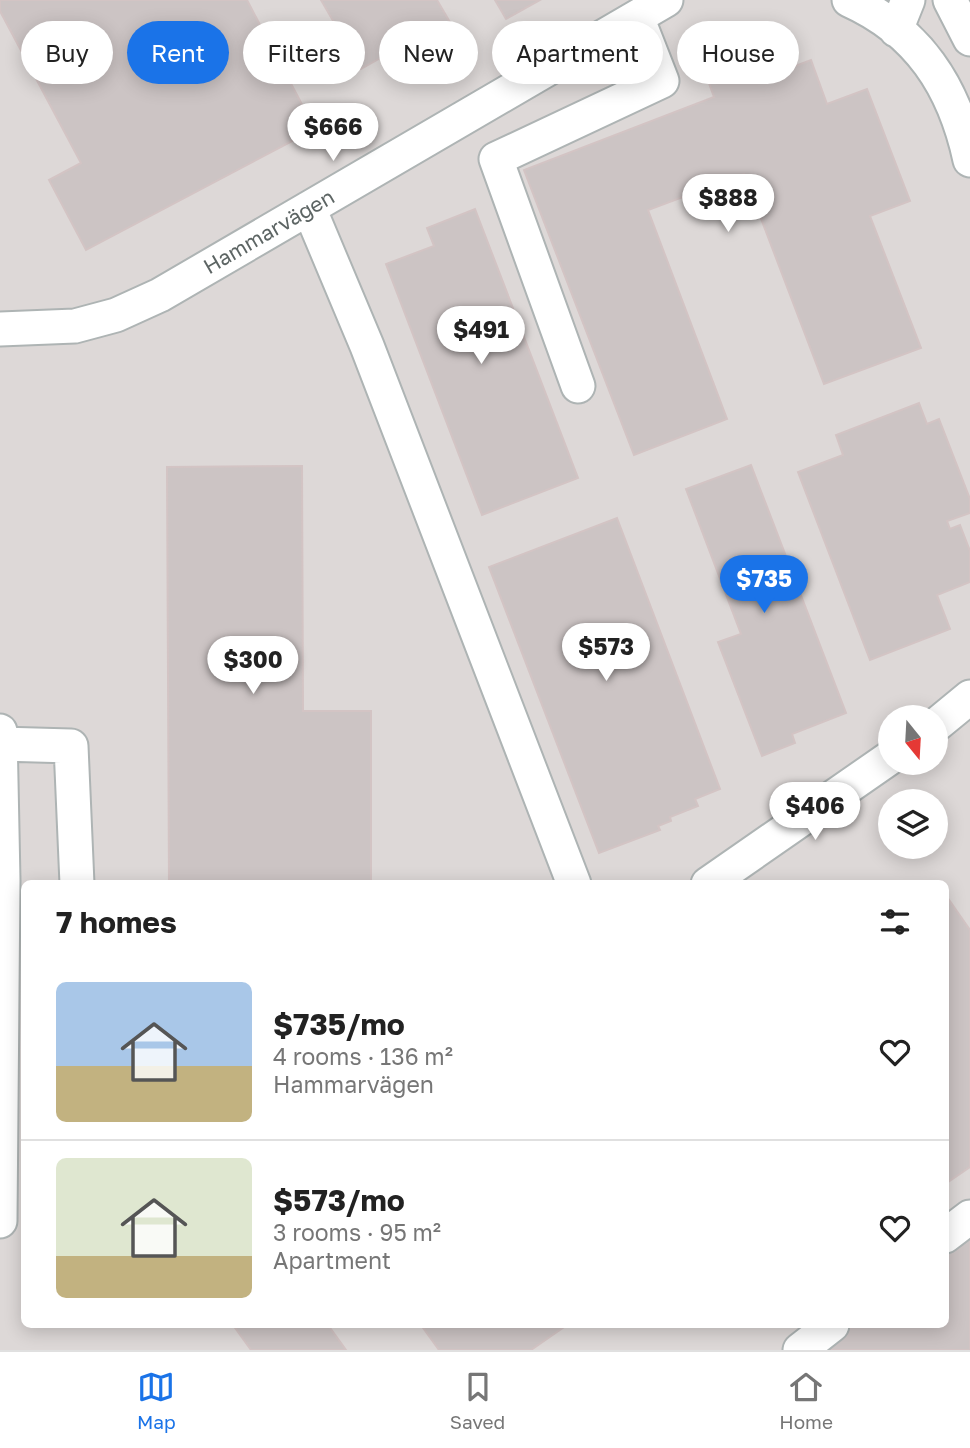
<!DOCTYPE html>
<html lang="en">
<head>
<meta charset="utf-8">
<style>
  body { margin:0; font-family:"Golos Text",sans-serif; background:#f2f2f2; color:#222; height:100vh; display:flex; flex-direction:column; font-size:26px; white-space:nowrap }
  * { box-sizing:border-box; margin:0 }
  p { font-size:23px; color:#767676 }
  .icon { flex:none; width:38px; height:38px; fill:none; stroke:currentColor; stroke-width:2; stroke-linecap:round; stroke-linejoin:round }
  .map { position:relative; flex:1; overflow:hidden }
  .side { position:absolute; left:21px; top:880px; width:928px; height:448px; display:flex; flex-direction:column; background:#fff; border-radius:10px; box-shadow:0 4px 18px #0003 }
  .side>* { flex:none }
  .guide { position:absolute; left:21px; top:21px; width:929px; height:63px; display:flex; gap:14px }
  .needle { width:46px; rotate:162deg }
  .tools { position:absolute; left:878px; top:705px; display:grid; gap:14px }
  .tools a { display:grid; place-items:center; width:70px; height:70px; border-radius:50%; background:#fff; box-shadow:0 4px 18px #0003; font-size:35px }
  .price { position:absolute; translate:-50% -60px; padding:0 16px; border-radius:24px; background:#fff; color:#222; font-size:23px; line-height:46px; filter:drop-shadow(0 2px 4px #0008) }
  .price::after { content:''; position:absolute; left:50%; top:42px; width:21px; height:16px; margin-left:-10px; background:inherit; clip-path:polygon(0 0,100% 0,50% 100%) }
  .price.active { background:#1a73e8; color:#fff }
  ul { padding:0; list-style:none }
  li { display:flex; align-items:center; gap:21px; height:175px; padding:0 35px }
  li+li { border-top:2px solid #e0e0e0 }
  li span { display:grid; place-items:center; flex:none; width:196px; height:140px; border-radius:10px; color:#555 }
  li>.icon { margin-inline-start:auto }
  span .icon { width:84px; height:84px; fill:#fffc; stroke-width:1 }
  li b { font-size:30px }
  h2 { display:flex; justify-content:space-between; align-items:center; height:84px; padding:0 35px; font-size:30px }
  .chip { padding:0 24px; border-radius:32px; background:#fff; box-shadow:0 4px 18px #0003; font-size:24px; line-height:63px }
  .chip.active { background:#1a73e8; color:#fff }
  .menu { display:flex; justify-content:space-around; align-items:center; height:98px; border-top:2px solid #e0e0e0; background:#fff; font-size:19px; color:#767676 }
  .menu a { display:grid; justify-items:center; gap:4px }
  .menu .active { color:#1a73e8 }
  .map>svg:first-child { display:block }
</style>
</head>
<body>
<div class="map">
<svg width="970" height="1350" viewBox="0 0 970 1350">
  <rect width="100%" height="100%" fill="#eee6e5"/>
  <path fill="#ddd8d7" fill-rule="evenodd" d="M0,0H970V1350H0ZM891,718H936V763H891ZM891,802H936V847H891ZM24,884H945V1325H24Z"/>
  <path fill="#ccc4c4" stroke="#d3c4c4" stroke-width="2" d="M0,0H247L315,129L86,250L49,180L81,163L0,11Z
    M321,0H437L461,41L429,59L416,38L361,69Z
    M495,0H540L506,19Z
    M749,41L763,78L811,60L827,104L867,89L910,201L870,216L921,348L824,384L744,174L648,210L727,419L634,455L524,170L714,97L700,59Z
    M475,209L578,478L482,515L386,264L434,246L427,228Z
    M919,403L927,424L939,419L970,499V513L947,521L950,529L960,525L970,551V582L937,595L950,629L870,660L798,472L843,455L836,435Z
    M751,465L846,713L792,734L795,743L762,756L718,642L741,634L686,489Z
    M302,466L303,711H371V884H169L167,467Z
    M617,518L720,789L695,799L698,806L670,817L671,821L658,826L660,830L599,853L489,567Z
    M945,894L970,930V1167L945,1184Z
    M970,1236V1350H821L854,1325H945V1255Z
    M233,1325H328L346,1350H251Z
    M421,1325H567L531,1350H439Z"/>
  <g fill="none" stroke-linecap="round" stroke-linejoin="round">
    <defs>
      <path id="minor" d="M849,0C918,31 954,86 970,160
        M950,0L970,39
        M896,30L908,0
        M309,208L367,346L574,884
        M0,329L75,326L116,315L160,295L666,0
        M578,386L496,159L662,81L637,17
        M936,725L970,697
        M0,731L3,880L0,1221
        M0,744L71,746L77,884
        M708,884L891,757
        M945,1236L970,1217
        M800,1350L832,1325"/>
    </defs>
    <use href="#minor" stroke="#aeb4b4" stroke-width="37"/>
    <use href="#minor" stroke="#fff" stroke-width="33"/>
  </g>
  <g text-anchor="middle" stroke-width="6" stroke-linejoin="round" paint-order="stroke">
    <g font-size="21" fill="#5d6564" stroke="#fff">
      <text transform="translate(269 232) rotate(-30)" y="7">Hammarvägen</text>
    </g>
  </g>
</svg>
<div class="tools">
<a><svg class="needle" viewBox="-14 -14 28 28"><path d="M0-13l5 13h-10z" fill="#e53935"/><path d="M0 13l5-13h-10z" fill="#767676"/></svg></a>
<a><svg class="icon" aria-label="layers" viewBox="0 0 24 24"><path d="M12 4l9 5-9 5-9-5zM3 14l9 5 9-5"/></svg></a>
</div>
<b class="price" style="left:333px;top:163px">$666</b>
<b class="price" style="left:728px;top:234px">$888</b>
<b class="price" style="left:481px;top:366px">$491</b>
<b class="price active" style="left:764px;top:615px">$735</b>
<b class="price" style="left:606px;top:683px">$573</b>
<b class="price" style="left:253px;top:696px">$300</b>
<b class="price" style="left:815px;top:842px">$406</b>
<div class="guide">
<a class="chip">Buy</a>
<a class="chip active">Rent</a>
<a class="chip">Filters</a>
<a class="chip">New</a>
<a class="chip">Apartment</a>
<a class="chip">House</a>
</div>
<section class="side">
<h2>7 homes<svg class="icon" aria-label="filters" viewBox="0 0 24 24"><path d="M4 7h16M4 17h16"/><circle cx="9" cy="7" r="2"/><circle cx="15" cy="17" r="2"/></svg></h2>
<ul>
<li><span style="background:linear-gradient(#a9c7e8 60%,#c2b280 0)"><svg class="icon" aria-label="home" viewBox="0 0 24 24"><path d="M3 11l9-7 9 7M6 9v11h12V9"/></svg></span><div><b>$735/mo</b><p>4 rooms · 136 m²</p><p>Hammarvägen</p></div><svg class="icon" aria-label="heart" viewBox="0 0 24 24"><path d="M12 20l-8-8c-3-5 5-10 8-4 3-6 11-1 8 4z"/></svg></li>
<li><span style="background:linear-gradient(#dfe7d0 70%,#c2b280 0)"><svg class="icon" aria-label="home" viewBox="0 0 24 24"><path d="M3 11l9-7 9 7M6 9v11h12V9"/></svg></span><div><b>$573/mo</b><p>3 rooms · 95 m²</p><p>Apartment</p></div><svg class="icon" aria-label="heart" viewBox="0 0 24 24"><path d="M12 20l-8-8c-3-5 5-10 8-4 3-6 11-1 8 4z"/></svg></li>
</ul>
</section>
</div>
<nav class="menu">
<a class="active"><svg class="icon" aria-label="map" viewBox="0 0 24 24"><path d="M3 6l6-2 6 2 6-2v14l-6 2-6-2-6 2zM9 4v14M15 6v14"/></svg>Map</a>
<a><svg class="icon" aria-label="saved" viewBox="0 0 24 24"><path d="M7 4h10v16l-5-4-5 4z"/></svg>Saved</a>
<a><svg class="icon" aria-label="home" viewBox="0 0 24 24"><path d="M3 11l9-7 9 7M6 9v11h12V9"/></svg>Home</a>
</nav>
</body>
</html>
